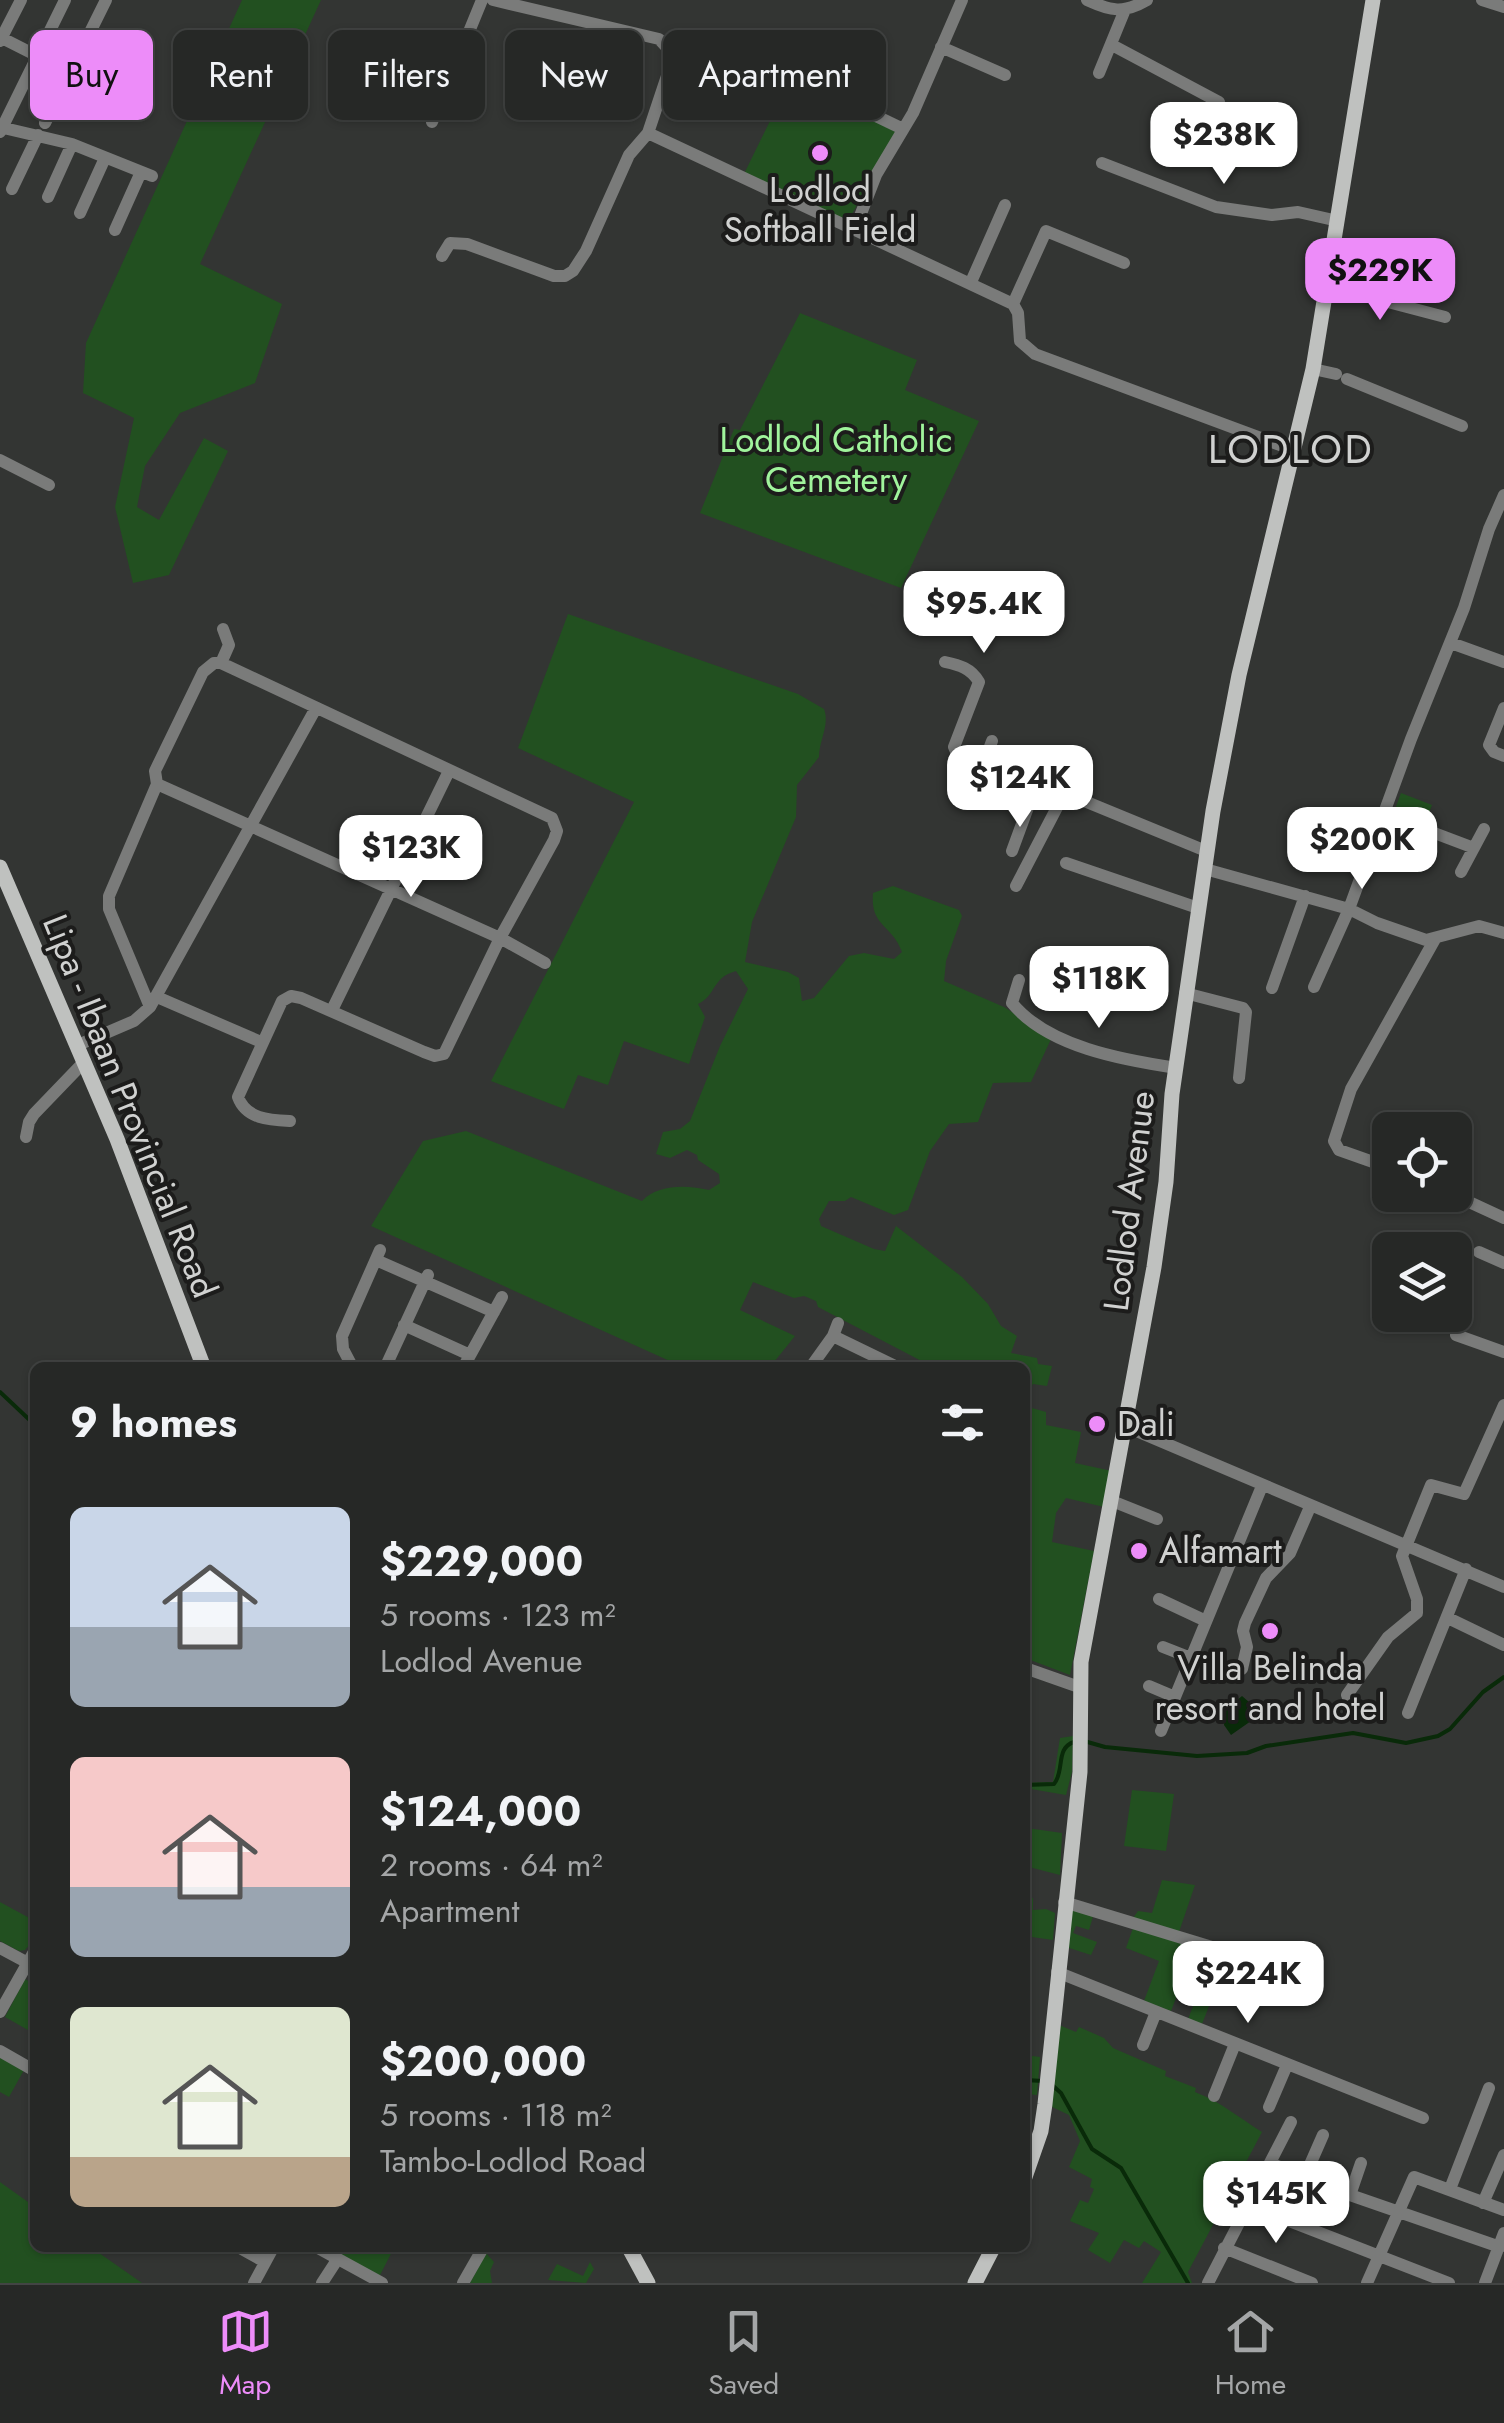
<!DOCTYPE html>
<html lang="en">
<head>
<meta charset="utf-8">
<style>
  body { margin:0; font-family:Jost,sans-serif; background:#323432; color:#f1f3f6; height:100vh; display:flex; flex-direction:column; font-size:38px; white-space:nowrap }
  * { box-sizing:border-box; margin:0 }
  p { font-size:32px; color:#a4a6a7 }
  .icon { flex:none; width:55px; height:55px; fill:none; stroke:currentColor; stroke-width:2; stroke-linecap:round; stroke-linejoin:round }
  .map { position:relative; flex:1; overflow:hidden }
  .sheet { position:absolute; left:30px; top:1362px; width:1000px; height:890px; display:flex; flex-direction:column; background:#262826; border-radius:15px; box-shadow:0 2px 8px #0004,0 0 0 2px #424443 }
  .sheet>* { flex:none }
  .hud { position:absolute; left:30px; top:30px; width:1000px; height:90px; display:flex; gap:20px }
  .fabs { position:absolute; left:1372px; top:1112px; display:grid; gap:20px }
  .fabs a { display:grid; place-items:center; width:100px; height:100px; border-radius:15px; background:#262826; box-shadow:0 2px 8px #0004,0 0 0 2px #424443; font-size:50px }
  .price { position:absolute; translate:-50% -85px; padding:0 22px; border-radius:20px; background:#fff; color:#222; font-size:32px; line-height:65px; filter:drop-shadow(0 2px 5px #0008) }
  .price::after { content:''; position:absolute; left:50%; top:60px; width:30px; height:22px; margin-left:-15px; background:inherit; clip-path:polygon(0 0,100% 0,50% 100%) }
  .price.on { background:#ed8cf9; color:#111 }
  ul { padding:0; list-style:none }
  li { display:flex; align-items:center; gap:30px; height:250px; padding:0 40px }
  li span { display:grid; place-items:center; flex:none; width:280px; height:200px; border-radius:15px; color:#555 }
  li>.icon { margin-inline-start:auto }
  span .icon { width:120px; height:120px; fill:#fffc; stroke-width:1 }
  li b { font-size:42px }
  h2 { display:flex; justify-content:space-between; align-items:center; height:120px; padding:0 40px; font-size:42px }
  .chip { padding:0 35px; border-radius:15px; background:#262826; box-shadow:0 2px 8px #0004,0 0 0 2px #424443; font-size:35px; line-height:90px }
  .chip.on { background:#ed8cf9; color:#111 }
  .tabs { display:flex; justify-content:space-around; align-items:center; height:140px; border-top:2px solid #424443; background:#262826; font-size:28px; color:#a4a6a7 }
  .tabs a { display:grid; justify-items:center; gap:5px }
  .tabs .on { color:#ed8cf9 }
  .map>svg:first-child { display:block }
</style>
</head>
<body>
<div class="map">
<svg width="1504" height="2283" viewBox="0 0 1504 2283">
  <rect width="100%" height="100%" fill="#333533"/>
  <path fill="#225020" d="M242,0H321L200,264L282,304L255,383L180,413L145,466L137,507L159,520L204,438L228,451L169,575L133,583L115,507L134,418L83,393L86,343Z
    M790,80L898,130L846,225L743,176Z
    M800,313L917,360L905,390L979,421L901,588L700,513L734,429L740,430Z
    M568,614L798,694L824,709C830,725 819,740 819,757L797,785L796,817L752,922L745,962L788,972L799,978L802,1001L814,998L849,956L864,953L894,959L902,952C892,924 870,927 873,893L893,886L959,910L962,916L946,961L944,981L1004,1007L1052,1037L1031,1082L993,1083L978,1122L949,1124L930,1151L908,1210L894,1215L851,1197L845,1201H829L819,1219L821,1226L874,1249L885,1251L896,1226L962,1277L988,1304L1001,1326L1017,1336L1011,1353L1037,1358L1038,1364L1052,1366L1047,1386L1033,1384L1025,1401V1368L933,1367L818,1307L816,1301L804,1296L794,1298L753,1282L740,1310L795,1336L770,1367H683L371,1226L423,1141L466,1131L642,1201C658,1184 687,1185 709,1190L720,1183L719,1174L698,1160L697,1155L687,1150L670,1158L656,1154L663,1132L680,1129L690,1121L720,1046L748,989L736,971C711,978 717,995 698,1004L705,1017L689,1064L624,1041L608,1085L578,1075L564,1109L491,1081L634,802L518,748Z
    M1401,793L1432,805L1425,824L1394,812Z
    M1025,1406L1046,1412V1425L1081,1432L1075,1463L1112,1471L1104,1507L1066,1498L1056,1513L1052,1542L1094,1551L1070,1675L1025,1658Z
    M1073,1736L1072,1772L1066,1795L1025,1788V1783L1053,1782L1060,1738Z
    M1132,1790L1174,1794L1166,1851L1124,1846Z
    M1027,1828L1062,1833L1060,1875L1025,1866Z
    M1162,1880L1195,1885L1179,1932L1133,1918L1138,1911L1152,1913Z
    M1025,1898H1033V1910L1046,1909L1055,1913L1053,1940L1025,1936Z
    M0,1902L35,1921V1938L25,1950L19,1951L0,1941Z
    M1070,1910L1094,1913L1089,1930L1076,1926L1073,1933L1097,1942L1091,1955L1066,1947Z
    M1133,1928L1241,1961L1238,1973L1275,1988L1270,2000L1219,1981L1202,2024L1188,2019L1205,1976L1187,1970L1171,2011L1144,2001L1159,1961L1126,1948Z
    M25,1979L35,1985V2034L5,2017Z
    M1059,2025L1076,2032L1079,2027L1104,2038L1113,2048L1166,2071L1165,2076L1196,2088L1195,2092C1221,2102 1238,2117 1262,2132L1188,2272L1192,2283H1142L1161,2252L1144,2241L1139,2248L1124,2240L1110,2263L1088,2250L1099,2233L1070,2221L1080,2200L1088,2203L1094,2189L1090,2187L1092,2179L1069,2167L1080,2141L1069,2115L1050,2106Z
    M1025,2055L1040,2057L1037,2095L1025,2094Z
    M0,2056L24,2070L9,2097L0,2092Z
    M0,2182L35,2207V2248H92L142,2283H0Z
    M329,2248H394L379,2277Z
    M486,2253L494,2262L490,2271L492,2283H470Z
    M590,2262L594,2269L586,2283L548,2280L557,2264L583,2276Z"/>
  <path fill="#092a09" d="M1242,1696L1249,1702L1246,1712L1251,1721L1231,1735L1224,1725V1711Z"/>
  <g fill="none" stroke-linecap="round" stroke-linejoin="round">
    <path stroke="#092a09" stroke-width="4" d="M0,1392L35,1425
      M1084,1741L1105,1747L1197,1756L1247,1753L1266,1746L1353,1733L1406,1743L1438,1736L1450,1729L1483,1692L1504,1677
      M1025,1785L1054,1784C1065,1771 1055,1748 1074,1742
      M1025,2080L1043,2081
      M1051,2084L1061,2093L1092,2149L1121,2168L1188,2283"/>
    <path stroke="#7a7b7a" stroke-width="12" d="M1087,0C1111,11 1123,14 1147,0
      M1482,0L1504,7
      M0,37L69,72
      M0,41L21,0
      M1112,45L1219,102
      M941,47L1005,75
      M1099,73L1124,12
      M791,75L903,129
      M831,94L850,48
      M432,122L482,0
      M45,123L106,0
      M0,127L72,144L152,176
      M0,132L65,0
      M648,133L1013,304L1018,313L1020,341L1035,354L1293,450
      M1102,163L1216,207L1272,215L1298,212L1338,221
      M12,189L38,135
      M48,197L72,144
      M80,213L105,158
      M855,229L876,175L913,113L962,0
      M115,230L141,172
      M442,256L450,243L467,244L554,276H565L573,271L586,251L629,155L648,133L672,61L670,51L659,39L493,0
      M971,282L1005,205
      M1327,286L1445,317
      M1013,304L1046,231L1124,263
      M1313,369L1336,374
      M1347,379L1462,426
      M0,460L49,485
      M1451,643L1504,662
      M945,662C959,665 971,668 979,682L954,747L957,754L1004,768L1206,851
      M221,663L229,645L223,629
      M1504,708L1489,745L1494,752L1504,756
      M984,763L992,741
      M157,784L500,938L545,963
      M1384,814L1474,848
      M1012,851L1037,783
      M1066,863L1198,908
      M1205,869L1349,909L1377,923L1426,940L1479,926L1504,933
      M1461,872L1484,829
      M1016,886L1064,794
      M1019,980L1012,1003C1048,1047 1123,1060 1177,1068
      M1314,987L1349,909L1411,739L1464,608L1489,529L1504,495
      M1272,988L1305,896
      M1185,993L1243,1008L1246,1012L1239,1078
      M157,997L261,1042
      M150,1007L109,909V896L157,784L155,771L203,672L214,663H221L552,818L557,831L554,840L500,938L444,1054L435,1056L424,1052L301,998L291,996L282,1001L238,1097C246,1119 269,1120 290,1121
      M332,1010L449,771
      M78,1045L134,1021L150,1007L316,708
      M26,1137L29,1122L34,1114L85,1061
      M1390,1168L1339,1150L1334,1141L1351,1089L1435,939
      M1454,1195L1504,1218
      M1479,1252L1504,1263
      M376,1260L494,1312
      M404,1325L470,1355
      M1456,1335L1504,1352
      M833,1336L899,1368
      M353,1368L343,1349L342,1336L380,1250
      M385,1368L428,1275
      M463,1368L502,1297
      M810,1368L833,1336L838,1323
      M1127,1427L1504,1587
      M1112,1501L1157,1519
      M1159,1599L1206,1621
      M1448,1618L1504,1645
      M1163,1647L1191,1658
      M1025,1668L1079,1687
      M1242,1669L1247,1647L1243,1631L1245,1623L1266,1578L1290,1553L1310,1507
      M1149,1686L1175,1697
      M1366,1712L1350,1703L1347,1695L1388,1637L1417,1613V1599L1402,1556L1431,1485L1464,1494L1504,1405
      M1408,1713L1466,1569
      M1161,1731L1262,1486
      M1064,1902L1274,1966
      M0,1948L28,1963
      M1057,1972L1423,2118
      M0,2012L35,1950
      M1143,2045L1156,2012
      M0,2051L35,2071
      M1214,2096L1235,2044
      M1269,2107L1287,2065
      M1270,2163L1350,2195L1500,2247
      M1305,2176L1323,2135
      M1450,2189L1489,2088
      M1350,2195L1361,2163
      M1483,2203L1504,2155
      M1248,2205L1449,2283
      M240,2248L265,2262
      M318,2248L382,2283
      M1224,2248L1312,2283
      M254,2283L273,2248
      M322,2283L337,2260
      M463,2283L483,2248
      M1208,2283L1291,2122
      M1367,2283L1414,2177L1504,2210
      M1485,2283L1504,2233"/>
    <path stroke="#bfc1bf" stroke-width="15" d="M0,867L117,1139L204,1368
      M1025,2177L1041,2131L1045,2104L1080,1772L1081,1662L1154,1267L1166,1182L1172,1094L1213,811L1239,675L1313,369L1373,0
      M629,2248L648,2283
      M975,2283L993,2248"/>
  </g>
  <g fill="#ed8cf9" stroke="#1c1c1b" stroke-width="4">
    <circle cx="820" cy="153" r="10"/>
    <circle cx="1097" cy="1424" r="10"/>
    <circle cx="1139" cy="1551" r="10"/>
    <circle cx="1270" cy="1631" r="10"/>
  </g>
  <g text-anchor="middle" stroke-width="8" stroke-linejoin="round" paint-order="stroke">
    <g font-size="35" fill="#d0d1d0" stroke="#1c1c1b">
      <text x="820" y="202">Lodlod<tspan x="820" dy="40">Softball Field</tspan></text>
      <text x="1117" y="1436" text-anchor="start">Dali</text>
      <text x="1159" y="1563" text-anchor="start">Alfamart</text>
      <text x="1270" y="1680">Villa Belinda<tspan x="1270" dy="40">resort and hotel</tspan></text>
    </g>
    <g font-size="35" fill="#a0f49c" stroke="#1c1c1b">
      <text x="836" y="452">Lodlod Catholic<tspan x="836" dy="40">Cemetery</tspan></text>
    </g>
    <g font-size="35" fill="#d0d1d0" stroke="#1c1c1b">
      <text transform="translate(130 1106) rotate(68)" y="12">Lipa - Ibaan Provincial Road</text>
      <text transform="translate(1129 1201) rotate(-83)" y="12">Lodlod Avenue</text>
    </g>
    <g font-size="40" letter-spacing="2.5" fill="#d0d1d0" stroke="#1c1c1b">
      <text x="1291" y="463">LODLOD</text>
    </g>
  </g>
</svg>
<div class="fabs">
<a><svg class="icon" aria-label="locate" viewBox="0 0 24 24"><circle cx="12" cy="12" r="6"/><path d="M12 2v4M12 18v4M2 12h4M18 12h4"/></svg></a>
<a><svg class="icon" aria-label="layers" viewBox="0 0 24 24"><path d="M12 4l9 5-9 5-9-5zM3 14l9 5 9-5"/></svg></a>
</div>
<b class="price" style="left:1224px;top:187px">$238K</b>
<b class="price on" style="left:1380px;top:323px">$229K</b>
<b class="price" style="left:984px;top:656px">$95.4K</b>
<b class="price" style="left:1020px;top:830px">$124K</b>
<b class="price" style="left:1362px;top:892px">$200K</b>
<b class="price" style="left:411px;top:900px">$123K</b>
<b class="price" style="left:1099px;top:1031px">$118K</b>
<b class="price" style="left:1248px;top:2026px">$224K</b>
<b class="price" style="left:1276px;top:2246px">$145K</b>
<div class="hud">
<a class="chip on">Buy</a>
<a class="chip">Rent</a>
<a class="chip">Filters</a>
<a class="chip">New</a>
<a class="chip">Apartment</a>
</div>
<section class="sheet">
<h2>9 homes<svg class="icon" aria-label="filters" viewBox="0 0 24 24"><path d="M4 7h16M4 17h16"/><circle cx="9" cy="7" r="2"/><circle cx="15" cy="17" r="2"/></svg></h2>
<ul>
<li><span style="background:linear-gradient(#c9d6e8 60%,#9aa5b1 0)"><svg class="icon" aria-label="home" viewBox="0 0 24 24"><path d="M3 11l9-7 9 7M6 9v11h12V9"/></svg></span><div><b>$229,000</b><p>5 rooms · 123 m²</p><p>Lodlod Avenue</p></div></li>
<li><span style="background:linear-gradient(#f6c9c9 65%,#9aa5b1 0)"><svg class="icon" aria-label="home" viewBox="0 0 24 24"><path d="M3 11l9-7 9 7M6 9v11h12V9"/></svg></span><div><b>$124,000</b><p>2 rooms · 64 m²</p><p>Apartment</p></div></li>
<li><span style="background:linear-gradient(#dfe7d0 75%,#b9a48a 0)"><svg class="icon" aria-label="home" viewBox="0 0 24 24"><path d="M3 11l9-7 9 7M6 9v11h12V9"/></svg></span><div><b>$200,000</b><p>5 rooms · 118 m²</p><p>Tambo-Lodlod Road</p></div></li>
</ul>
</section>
</div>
<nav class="tabs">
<a class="on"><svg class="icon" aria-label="map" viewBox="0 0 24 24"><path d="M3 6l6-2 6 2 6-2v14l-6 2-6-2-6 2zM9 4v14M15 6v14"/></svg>Map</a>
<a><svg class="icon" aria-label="saved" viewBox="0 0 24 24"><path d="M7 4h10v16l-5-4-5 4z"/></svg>Saved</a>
<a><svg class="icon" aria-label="home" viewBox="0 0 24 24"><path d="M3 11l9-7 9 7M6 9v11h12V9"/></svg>Home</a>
</nav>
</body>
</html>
